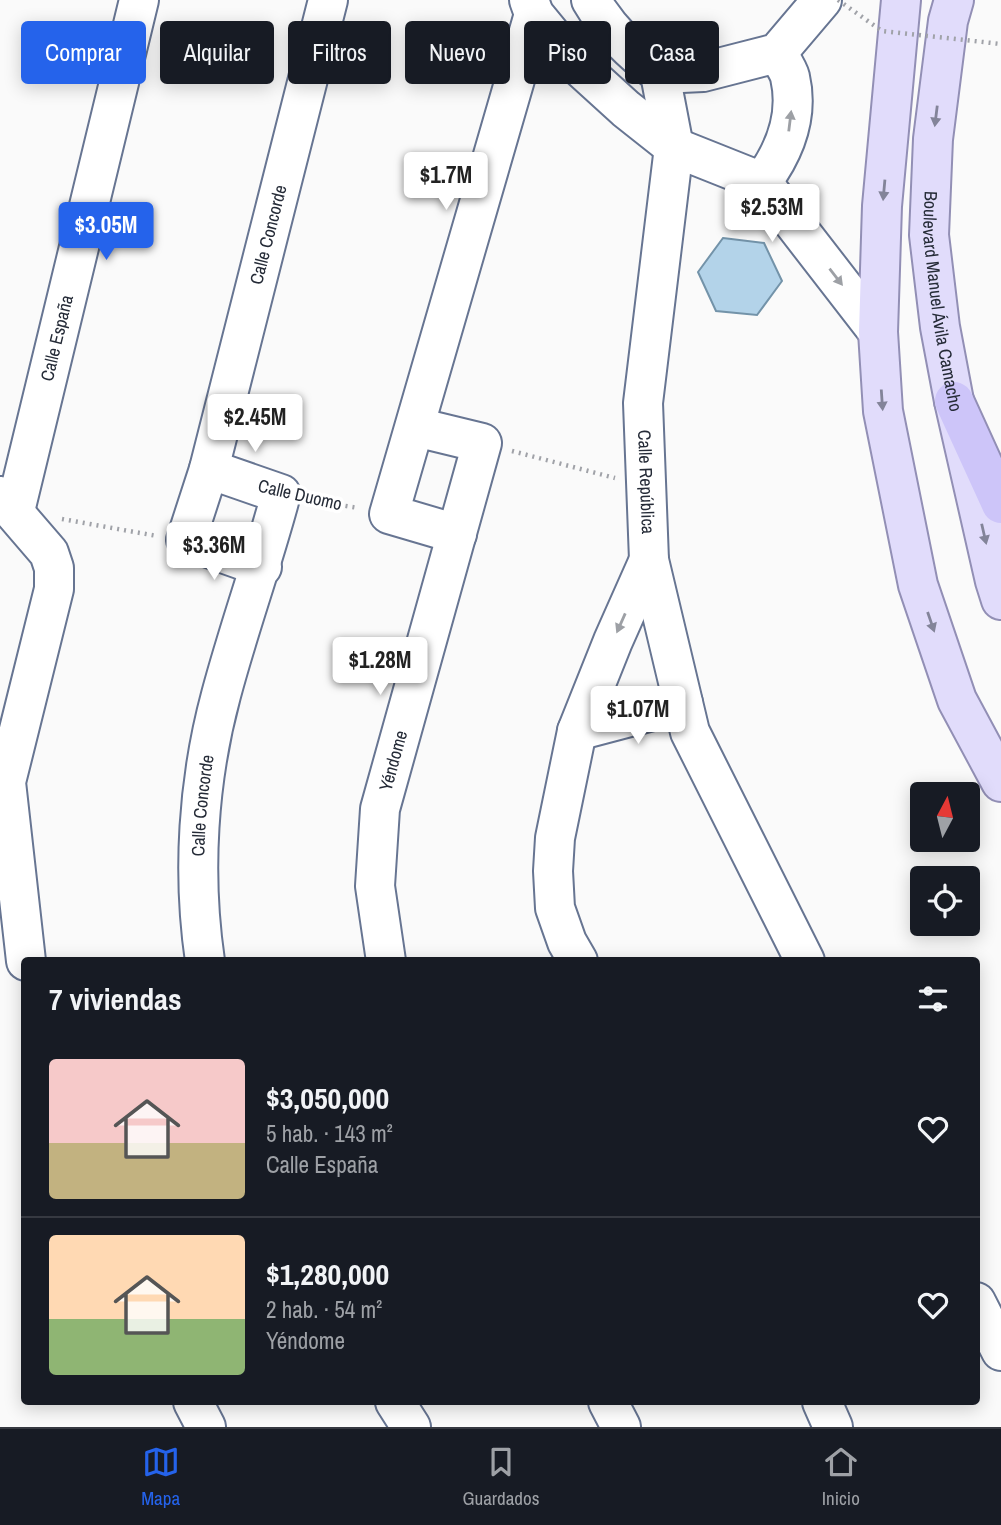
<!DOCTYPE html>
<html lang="es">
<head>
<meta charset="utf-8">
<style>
  body { margin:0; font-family:"Archivo Narrow",sans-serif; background:#20242c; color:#f1f3f6; height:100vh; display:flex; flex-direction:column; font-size:26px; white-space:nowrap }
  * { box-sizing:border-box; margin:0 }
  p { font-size:23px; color:#9ea1a6 }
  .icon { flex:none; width:38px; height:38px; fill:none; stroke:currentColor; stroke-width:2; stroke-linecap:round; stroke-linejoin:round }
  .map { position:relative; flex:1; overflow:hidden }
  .drawer { position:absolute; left:21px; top:957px; width:959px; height:448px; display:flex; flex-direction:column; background:#171b24; border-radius:7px; box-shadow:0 4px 18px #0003 }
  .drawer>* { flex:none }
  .guide { position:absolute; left:21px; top:21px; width:959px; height:63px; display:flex; gap:14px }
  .needle { width:46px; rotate:7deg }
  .controls { position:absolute; left:910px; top:782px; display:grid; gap:14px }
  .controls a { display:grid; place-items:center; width:70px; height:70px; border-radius:7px; background:#171b24; box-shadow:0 4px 18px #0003; font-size:35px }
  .price { position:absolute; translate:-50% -60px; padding:0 16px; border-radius:7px; background:#fff; color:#222; font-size:23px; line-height:46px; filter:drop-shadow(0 2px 4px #0008) }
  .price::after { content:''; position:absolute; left:50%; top:42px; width:21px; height:16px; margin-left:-10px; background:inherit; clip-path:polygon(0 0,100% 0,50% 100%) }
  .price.current { background:#2563eb; color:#fff }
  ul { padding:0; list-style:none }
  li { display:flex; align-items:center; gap:21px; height:175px; padding:0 28px }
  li+li { border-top:2px solid #363941 }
  li span { display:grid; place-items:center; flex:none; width:196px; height:140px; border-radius:7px; color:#555 }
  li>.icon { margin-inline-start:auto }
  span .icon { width:84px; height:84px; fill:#fffc; stroke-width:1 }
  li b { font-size:30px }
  h2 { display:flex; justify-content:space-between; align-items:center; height:84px; padding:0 28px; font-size:30px }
  .tag { padding:0 24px; border-radius:7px; background:#171b24; box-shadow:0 4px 18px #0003; font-size:24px; line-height:63px }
  .tag.current { background:#2563eb; color:#fff }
  .dock { display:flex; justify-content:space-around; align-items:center; height:98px; border-top:2px solid #363941; background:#171b24; font-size:19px; color:#9ea1a6 }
  .dock a { display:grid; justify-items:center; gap:4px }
  .dock .current { color:#2563eb }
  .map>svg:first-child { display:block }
</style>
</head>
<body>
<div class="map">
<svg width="1001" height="1427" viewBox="0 0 1001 1427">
  <rect width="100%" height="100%" fill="#fafafa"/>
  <path fill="#b3d3e9" stroke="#7393a9" stroke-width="2" d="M723,238L764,243L782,281L757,315L716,311L698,272Z"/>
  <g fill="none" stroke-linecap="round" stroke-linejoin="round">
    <defs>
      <g id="minor">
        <path d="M529,0L534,14L571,59L626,109L674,147L762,182L878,332"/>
        <path id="s1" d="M591,0C609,31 632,52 660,74L674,147L643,403L649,560L690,732L805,961"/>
        <path d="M660,74L703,72L777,53L822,0"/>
        <path d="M762,182C785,151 799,116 790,77C788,69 781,60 777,53"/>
        <path d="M0,496L49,553L54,568V589L6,782L26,961"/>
        <path id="s2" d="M15,511L139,0"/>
        <path d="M457,534L389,514L534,14"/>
        <path id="s3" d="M262,567L186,540L209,469L328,0"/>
        <path d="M577,731L683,703"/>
        <path id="s4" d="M205,961C192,873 198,780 221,695C239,627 263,562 281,494L209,469"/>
        <path id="s5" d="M386,961L375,886L380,809L482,443L416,427"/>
        <path d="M578,961L567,942L555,908L553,871L555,838L577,731L613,641L649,560"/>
        <path d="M976,1302L1001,1351"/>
        <path d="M193,1402L206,1427"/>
        <path d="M395,1402L411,1427"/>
        <path d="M608,1402L621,1427"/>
        <path d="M822,1402L833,1427"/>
      </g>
      <g id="major">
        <path d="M901,0L882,206L878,332L883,411L918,585L957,700L1001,782"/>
        <path id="s6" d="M954,0L948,21L933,139L929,235L940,327L954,401L995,581L1001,600"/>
      </g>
      <path id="highway" d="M954,401L1001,504"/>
    </defs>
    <use href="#minor" stroke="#677592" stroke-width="42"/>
    <use href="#major" stroke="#928fb5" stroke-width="42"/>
    <use href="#highway" stroke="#928fb5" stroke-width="42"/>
    <path stroke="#a0a2a8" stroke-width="4.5" stroke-dasharray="2 5" stroke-linecap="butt" d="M512,451L615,478
      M311,500L358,508
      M62,519L157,536"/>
    <use href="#minor" stroke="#fff" stroke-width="38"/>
    <use href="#major" stroke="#e1dcfb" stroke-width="38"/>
    <use href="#highway" stroke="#cdc5f9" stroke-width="38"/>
    <path stroke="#a0a2a8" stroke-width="4.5" stroke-dasharray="2 5" stroke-linecap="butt" d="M838,0L882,31L1001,44"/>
  </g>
  <defs><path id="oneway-solid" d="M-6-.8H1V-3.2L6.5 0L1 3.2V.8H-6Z" transform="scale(1.75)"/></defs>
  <g fill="#838499">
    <use href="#oneway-solid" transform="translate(936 116) rotate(97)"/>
    <use href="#oneway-solid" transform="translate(884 190) rotate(95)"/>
    <use href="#oneway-solid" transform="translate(882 400) rotate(86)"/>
    <use href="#oneway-solid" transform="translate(984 534) rotate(77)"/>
    <use href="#oneway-solid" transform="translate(931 622) rotate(71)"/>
  </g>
  <g fill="#9da0a5">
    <use href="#oneway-solid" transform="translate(790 121) rotate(-83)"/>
    <use href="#oneway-solid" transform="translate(836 277) rotate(52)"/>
    <use href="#oneway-solid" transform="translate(621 623) rotate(114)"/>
  </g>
  <g text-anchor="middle" stroke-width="7" stroke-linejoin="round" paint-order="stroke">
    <g font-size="18" fill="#252b37" stroke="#fff">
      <text dy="6" stroke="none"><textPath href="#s3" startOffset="397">Calle Concorde</textPath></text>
      <text dy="6" stroke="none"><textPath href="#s6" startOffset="304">Boulevard Manuel Ávila Camacho</textPath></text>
      <text dy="6" stroke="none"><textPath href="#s2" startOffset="178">Calle España</textPath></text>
      <text dy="6" stroke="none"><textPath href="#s1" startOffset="513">Calle República</textPath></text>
      <text transform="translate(300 495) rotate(13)" y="6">Calle Duomo</text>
      <text dy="6" stroke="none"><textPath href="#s5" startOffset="203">Yéndome</textPath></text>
      <text dy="6" stroke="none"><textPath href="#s4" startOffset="156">Calle Concorde</textPath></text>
    </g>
  </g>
</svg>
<div class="controls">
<a><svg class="needle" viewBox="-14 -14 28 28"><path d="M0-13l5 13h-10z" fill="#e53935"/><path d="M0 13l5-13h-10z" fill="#9ea1a6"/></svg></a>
<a><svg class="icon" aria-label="locate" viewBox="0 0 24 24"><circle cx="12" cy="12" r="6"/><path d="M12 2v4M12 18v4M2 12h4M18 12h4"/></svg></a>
</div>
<b class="price" style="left:446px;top:212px">$1.7M</b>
<b class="price" style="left:772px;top:244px">$2.53M</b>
<b class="price current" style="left:106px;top:262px">$3.05M</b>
<b class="price" style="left:255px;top:454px">$2.45M</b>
<b class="price" style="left:214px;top:582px">$3.36M</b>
<b class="price" style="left:380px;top:697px">$1.28M</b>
<b class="price" style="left:638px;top:746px">$1.07M</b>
<div class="guide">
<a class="tag current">Comprar</a>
<a class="tag">Alquilar</a>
<a class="tag">Filtros</a>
<a class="tag">Nuevo</a>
<a class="tag">Piso</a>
<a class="tag">Casa</a>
</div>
<section class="drawer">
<h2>7 viviendas<svg class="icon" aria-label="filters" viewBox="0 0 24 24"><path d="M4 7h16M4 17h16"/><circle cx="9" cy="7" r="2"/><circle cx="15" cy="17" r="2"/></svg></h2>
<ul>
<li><span style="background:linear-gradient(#f6c9c9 60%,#c2b280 0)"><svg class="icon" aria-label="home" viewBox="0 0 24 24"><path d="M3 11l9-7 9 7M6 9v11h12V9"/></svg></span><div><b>$3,050,000</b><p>5 hab. · 143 m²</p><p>Calle España</p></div><svg class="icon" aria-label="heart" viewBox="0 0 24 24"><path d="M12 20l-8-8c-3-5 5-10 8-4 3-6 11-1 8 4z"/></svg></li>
<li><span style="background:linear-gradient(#ffd9b3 60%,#8fb573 0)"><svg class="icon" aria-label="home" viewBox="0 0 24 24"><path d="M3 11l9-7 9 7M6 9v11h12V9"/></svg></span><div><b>$1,280,000</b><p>2 hab. · 54 m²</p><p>Yéndome</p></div><svg class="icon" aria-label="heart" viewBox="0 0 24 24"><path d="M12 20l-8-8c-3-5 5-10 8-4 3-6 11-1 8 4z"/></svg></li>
</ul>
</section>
</div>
<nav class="dock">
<a class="current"><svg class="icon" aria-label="map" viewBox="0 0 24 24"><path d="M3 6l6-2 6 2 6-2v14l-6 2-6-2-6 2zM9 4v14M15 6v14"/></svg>Mapa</a>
<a><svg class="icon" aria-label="saved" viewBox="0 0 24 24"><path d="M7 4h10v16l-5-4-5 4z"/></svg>Guardados</a>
<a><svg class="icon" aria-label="home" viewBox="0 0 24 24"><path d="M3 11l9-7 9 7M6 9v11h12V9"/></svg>Inicio</a>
</nav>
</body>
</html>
